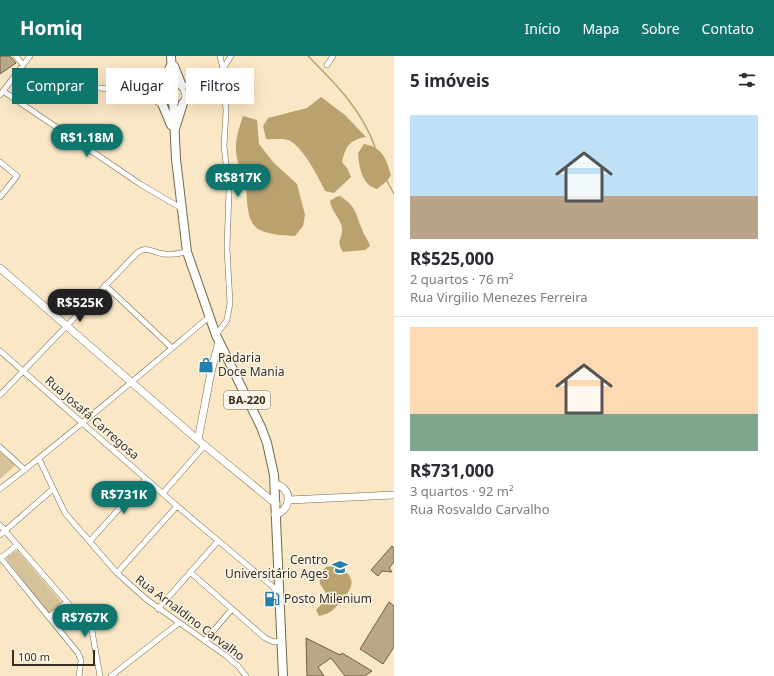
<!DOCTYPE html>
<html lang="pt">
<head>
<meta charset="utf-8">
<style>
  body { margin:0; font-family:"Noto Sans",sans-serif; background:#f2f2f3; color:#2b2b33; height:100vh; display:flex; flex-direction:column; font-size:15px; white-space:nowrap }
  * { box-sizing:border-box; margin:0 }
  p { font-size:13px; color:#7c7c81 }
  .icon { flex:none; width:22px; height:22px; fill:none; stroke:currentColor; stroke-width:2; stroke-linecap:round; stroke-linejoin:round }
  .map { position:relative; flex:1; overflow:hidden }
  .drawer { display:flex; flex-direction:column; background:#fff; width:380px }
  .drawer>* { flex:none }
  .banner { position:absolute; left:12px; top:12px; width:322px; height:36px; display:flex; gap:8px }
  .scale { position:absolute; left:12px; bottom:10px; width:83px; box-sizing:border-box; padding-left:4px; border:2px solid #352f22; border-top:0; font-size:11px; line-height:14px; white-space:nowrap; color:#352f22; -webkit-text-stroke:3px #fdf6e8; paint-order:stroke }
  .price { position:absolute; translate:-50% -34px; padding:0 9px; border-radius:14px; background:#0f766e; color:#fff; font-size:13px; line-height:26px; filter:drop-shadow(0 1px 2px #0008) }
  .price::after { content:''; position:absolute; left:50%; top:24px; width:12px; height:9px; margin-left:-6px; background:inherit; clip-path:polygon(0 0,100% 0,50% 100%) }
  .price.current { background:#222; color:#fff }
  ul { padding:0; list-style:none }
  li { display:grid; align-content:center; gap:8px; height:212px; padding:0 16px }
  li+li { border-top:1px solid #e1e1e2 }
  li span { display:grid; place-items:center; height:124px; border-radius:0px; color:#555 }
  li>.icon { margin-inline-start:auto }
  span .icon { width:72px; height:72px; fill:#fffc; stroke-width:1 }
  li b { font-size:17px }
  h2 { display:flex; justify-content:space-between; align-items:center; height:48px; padding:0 16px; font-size:17px }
  .tag { padding:0 14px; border-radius:0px; background:#fff; box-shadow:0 4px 16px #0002; font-size:14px; line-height:36px }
  .tag.current { background:#0f766e; color:#fff }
  header { display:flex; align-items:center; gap:24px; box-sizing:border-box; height:56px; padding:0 20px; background:#0f766e; color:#fff }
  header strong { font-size:19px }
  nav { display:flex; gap:22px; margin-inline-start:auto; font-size:14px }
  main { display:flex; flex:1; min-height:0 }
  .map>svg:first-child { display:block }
</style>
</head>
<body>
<header>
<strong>Homiq</strong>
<nav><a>Início</a><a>Mapa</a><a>Sobre</a><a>Contato</a></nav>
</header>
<main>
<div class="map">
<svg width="394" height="620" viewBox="0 0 394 620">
  <rect width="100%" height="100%" fill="#f9e7c5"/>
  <path fill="#d6c299" d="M0,393L16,409L0,423Z
    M17,494L62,547L49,558L6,502Z"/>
  <path fill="#baa26f" d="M321,41L345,59L366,81C349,84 346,90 342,106L347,112L351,121L334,137L325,135C319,122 302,89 288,84C282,82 272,84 266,83L263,70L268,62L307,52Z
    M243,60L257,64L259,88L274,107L297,128L305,159L303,170L295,180C284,179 268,179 258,173C245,164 248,140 245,126C242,117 237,106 236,96C235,84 239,72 243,60Z
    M364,88C382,91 386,102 391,119L387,125L377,133C362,129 359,111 358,97Z
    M340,140C357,151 355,157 362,173C364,180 368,183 370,190L365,194L343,196C336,185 341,186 342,175C343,164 331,156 330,145L336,141Z
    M337,509C355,521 356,528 342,544C333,554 332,557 319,560L316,554L324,545L326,537L320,528L319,519L326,511Z"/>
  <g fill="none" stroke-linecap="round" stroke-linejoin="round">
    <path stroke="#baa26f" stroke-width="1.5" d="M308,0C335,27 362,54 375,91
      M387,125L394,138"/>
  </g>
  <path fill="#b9a888" stroke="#6e5f41" d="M0,0H10L16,7L0,18Z
    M392,490L394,492V506L389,512L392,516L382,515L378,520L371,514Z
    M389,546L394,550V591L383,608L360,593Z
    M306,582L340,599L342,597L372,615L365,620H345L331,602L318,611L324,620H307Z"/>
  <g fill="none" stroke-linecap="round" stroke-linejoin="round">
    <defs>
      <path id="street" d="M16,0L23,9
        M327,9L333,0
        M223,13L231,0
        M14,21L139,37L162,35
        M181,30L223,25
        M164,33L160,41L164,51
        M3,35L140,128L181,152
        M140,37L161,48
        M0,39L30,0
        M182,49L185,40L182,30
        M0,106L17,120L0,141
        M105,229L172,292
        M216,279L227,264L230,247L227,192L229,134L224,90L226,55L223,13L220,0
        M0,295L177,450L279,536
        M0,339L137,197C147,189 153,197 164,198C171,199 180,197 187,196
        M0,391L25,414
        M39,403L65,457L117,517L146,543L225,599L238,610L246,620
        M0,433C71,378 140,319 209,261
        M163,437L205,389
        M0,469L92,575L100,620
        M0,479L53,433
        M90,485L146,423
        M0,501L78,597L81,604L79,620
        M1,502L17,489
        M190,516L265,582L274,586L282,585
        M117,517L177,450
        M158,553L218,485
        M49,561L66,547
        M205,585L231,554
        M111,620L179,567"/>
      <path id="secondary" d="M0,212L198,384L276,448
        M198,384L211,316L219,285
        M275,428C293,432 292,454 275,459
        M289,444L394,439"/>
      <path id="primary" d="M171,0L176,103L187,196L216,279L261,371L267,387L274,419L283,620
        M174,10L182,30
        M163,33L170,11
        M163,50L171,69
        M175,73L183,47"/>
    </defs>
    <use href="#street" stroke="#766748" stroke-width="6"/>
    <use href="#secondary" stroke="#766748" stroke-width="8"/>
    <use href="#primary" stroke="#766748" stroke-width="10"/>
    <use href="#street" stroke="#fff" stroke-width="5"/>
    <use href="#secondary" stroke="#fff" stroke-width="7"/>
    <use href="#primary" stroke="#fff" stroke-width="8"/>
  </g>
  <defs>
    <symbol id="shop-bare" viewBox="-9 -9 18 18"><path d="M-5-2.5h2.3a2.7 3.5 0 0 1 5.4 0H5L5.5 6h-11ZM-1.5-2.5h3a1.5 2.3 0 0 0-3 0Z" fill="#2280ac" stroke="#fdf6e8" stroke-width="2.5" paint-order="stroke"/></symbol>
    <symbol id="university-bare" viewBox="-9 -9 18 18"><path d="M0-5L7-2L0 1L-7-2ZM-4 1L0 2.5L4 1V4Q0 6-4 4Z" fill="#2280ac" stroke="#fdf6e8" stroke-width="2.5" paint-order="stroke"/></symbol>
    <symbol id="fuel-bare" viewBox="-9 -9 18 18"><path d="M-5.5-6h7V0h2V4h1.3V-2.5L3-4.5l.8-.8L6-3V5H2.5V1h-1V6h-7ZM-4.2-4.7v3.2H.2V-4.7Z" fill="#2280ac" stroke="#fdf6e8" stroke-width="2.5" paint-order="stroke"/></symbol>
  </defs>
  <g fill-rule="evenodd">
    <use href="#shop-bare" x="195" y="298" width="22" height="22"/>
    <use href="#university-bare" x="329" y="500" width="22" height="22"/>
    <use href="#fuel-bare" x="261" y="532" width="22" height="22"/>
  </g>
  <g text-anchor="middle" stroke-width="3" stroke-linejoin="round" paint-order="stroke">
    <rect fill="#fdf6e8" stroke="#716b5d" stroke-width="1" x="224" y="335" width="46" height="18" rx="3"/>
    <g font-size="11" font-weight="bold" fill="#352f22">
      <text x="247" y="348">BA-220</text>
    </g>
    <g font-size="12" fill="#352f22" stroke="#fdf6e8" text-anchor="start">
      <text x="218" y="306">Padaria<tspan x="218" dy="14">Doce Mania</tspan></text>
      <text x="328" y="508" text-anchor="end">Centro<tspan x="328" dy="14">Universitário Ages</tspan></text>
      <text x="284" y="547">Posto Milenium</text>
    </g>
    <g font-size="12" fill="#352f22" stroke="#fdf6e8">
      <text transform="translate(92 362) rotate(41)" y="4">Rua Josafá Carregosa</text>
      <text transform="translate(190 562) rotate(37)" y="4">Rua Arnaldino Carvalho</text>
    </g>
  </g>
</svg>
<div class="scale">100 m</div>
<b class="price" style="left:87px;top:102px">R$1.18M</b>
<b class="price" style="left:238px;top:142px">R$817K</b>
<b class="price current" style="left:80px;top:267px">R$525K</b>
<b class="price" style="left:124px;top:459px">R$731K</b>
<b class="price" style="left:85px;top:582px">R$767K</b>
<div class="banner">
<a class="tag current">Comprar</a>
<a class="tag">Alugar</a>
<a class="tag">Filtros</a>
</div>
</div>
<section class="drawer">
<h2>5 imóveis<svg class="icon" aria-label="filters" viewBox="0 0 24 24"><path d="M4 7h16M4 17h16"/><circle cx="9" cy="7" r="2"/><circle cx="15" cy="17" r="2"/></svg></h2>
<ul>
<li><span style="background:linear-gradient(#bfe0f5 65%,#b9a48a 0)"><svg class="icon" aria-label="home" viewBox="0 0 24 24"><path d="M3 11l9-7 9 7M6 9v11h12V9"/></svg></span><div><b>R$525,000</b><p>2 quartos · 76 m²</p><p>Rua Virgilio Menezes Ferreira</p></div></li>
<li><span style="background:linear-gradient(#ffd9b3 70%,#7fa58c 0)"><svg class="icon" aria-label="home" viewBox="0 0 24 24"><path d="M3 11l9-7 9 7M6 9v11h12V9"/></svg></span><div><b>R$731,000</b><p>3 quartos · 92 m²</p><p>Rua Rosvaldo Carvalho</p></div></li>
</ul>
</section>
</main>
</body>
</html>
